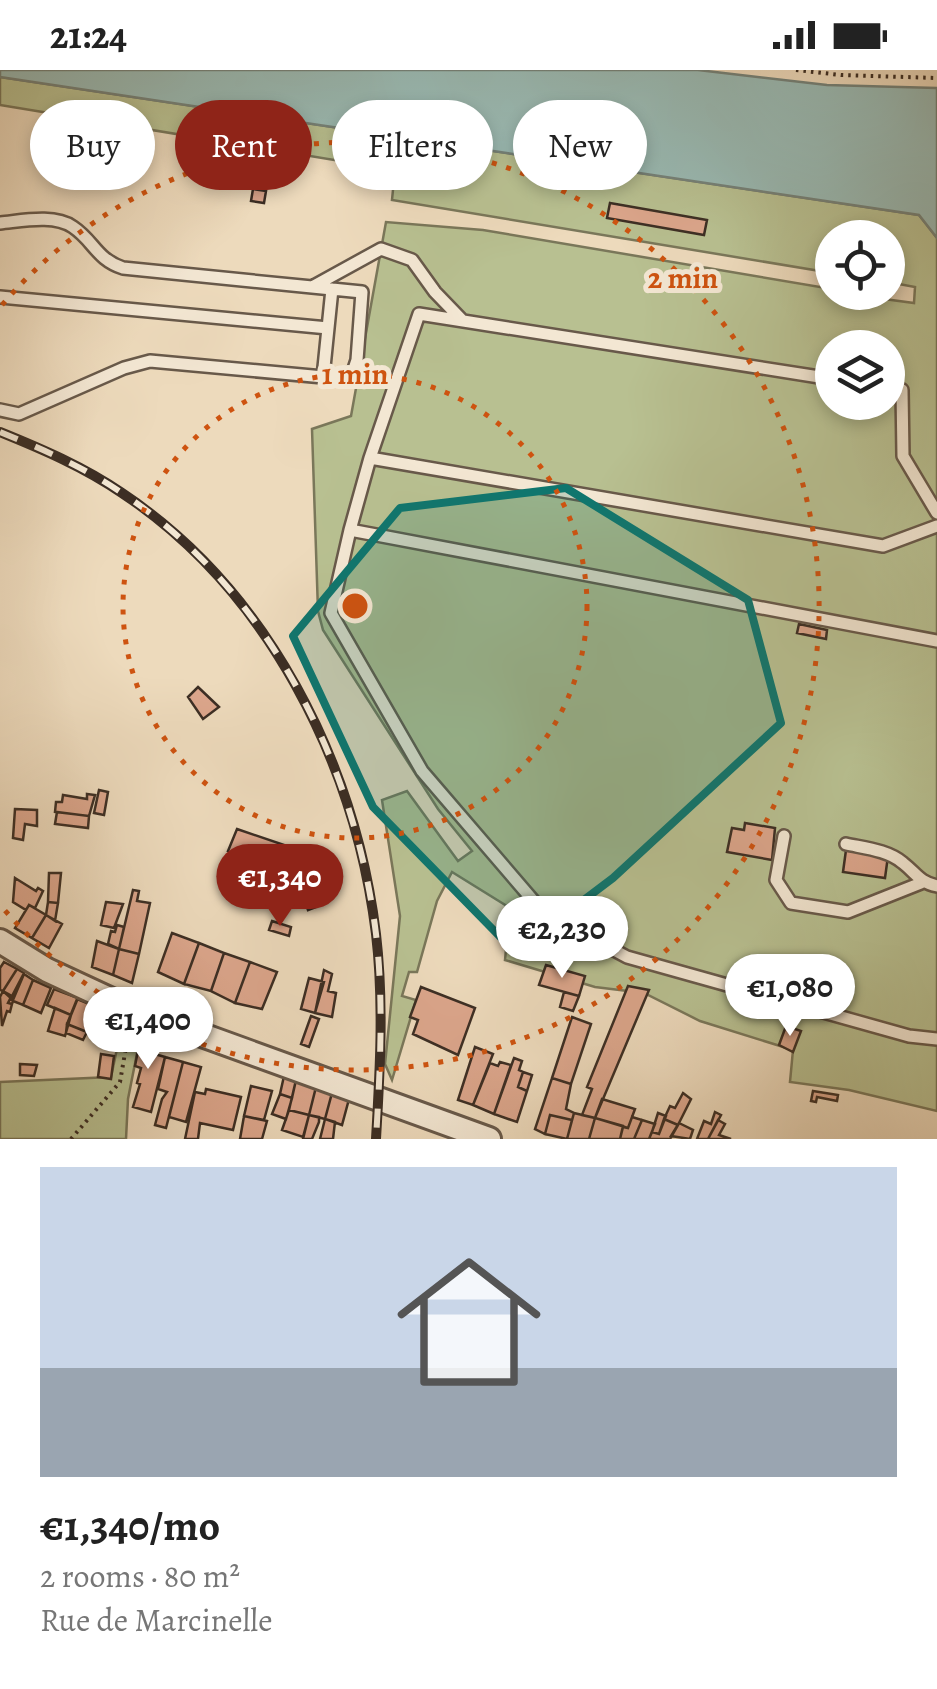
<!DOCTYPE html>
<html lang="en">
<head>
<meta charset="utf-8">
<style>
  body { margin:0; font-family:Alegreya,serif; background:#f2f2f2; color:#222; height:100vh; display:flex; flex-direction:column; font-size:38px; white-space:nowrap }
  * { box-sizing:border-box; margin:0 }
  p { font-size:32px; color:#767676 }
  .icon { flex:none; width:55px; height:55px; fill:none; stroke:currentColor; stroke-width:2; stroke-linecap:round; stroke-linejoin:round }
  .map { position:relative; height:1069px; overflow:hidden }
  .side { display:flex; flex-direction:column; background:#fff; flex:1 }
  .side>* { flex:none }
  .hud { position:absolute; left:30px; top:30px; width:878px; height:90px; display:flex; gap:20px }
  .fabs { position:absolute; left:815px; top:150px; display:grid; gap:20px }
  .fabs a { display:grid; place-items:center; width:90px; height:90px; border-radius:50%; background:#fff; box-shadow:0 5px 15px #0003; font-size:50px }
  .price { position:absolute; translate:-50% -85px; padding:0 22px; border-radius:35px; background:#fff; color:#222; font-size:32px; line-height:65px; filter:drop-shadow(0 2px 5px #0008) }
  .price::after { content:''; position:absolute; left:50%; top:60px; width:30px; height:22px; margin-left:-15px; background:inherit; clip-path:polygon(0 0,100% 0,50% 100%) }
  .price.selected { background:#8f2418; color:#fff }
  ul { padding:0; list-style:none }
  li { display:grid; align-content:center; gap:20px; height:530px; padding:0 40px }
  li span { display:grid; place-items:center; height:310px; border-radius:0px; color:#555 }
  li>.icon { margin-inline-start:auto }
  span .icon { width:180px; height:180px; fill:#fffc; stroke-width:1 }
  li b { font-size:42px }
  .chip { padding:0 35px; border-radius:45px; background:#fff; box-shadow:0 5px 15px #0003; font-size:35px; line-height:90px }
  .chip.selected { background:#8f2418; color:#fff }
  .status { display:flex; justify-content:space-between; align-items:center; height:70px; padding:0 50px; background:#fff; direction:ltr }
  .status svg { height:28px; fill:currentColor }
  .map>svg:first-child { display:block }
</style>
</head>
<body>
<div class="status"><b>21:24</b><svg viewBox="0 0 49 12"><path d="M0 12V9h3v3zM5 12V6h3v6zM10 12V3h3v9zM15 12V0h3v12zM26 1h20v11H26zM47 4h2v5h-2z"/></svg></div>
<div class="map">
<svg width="937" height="1069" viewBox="0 0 937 1069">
  <rect width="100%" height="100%" fill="#eddabc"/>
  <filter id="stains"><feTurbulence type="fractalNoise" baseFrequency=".002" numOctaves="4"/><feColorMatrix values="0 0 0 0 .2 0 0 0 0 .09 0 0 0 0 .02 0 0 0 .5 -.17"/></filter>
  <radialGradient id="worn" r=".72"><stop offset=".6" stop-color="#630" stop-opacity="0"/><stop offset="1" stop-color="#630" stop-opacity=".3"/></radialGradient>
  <path fill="#b8c091" stroke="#7a775a" stroke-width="2.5" fill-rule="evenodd" d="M0,7L919,145L937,168V1041L849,1020L790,1012L793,980L700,951L644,923L595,917L505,890L510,838L452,802L437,831L417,902H409L402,926L416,930L392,1010L385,994L400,846L382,730L407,721L458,791L472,781L438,739L323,560L318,541L312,359L351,346L386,152L483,160L832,219V222L914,233L915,217L888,212V168H832V203L392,130L395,100L0,35ZM832,278H888V332H832Z
    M124,946L143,953L128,1029L126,1069H0V1012L111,1007Z"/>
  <path fill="#99bab4" stroke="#74827a" stroke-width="2.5" d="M0,0H698L827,15L937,18V168L919,145L0,7Z"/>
  <path fill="#dca68c" stroke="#3c2e24" stroke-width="2.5" d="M253,119L266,121L264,133L251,131Z
    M610,133L707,150L704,165L607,148Z
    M799,554L827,560L826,569L797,563Z
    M198,617L219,637L203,649L188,627Z
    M99,720L108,722L104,745L94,743Z
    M87,724L95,725L89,746L55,742L56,732H62L63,725L87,729Z
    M15,739L37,740V756L25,754L23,770L13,768Z
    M57,742L89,746L88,758L55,754Z
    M745,753L775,758L772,790L727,782L732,758L744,760Z
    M237,759L290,777L281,800L228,781Z
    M846,780L888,786L885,808L843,802Z
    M49,803H61L58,833L48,832Z
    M15,808L36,821L38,818L43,821L35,838L29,835L26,840L13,832Z
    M309,814L316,837L308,840L300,816Z
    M133,820L139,821L137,831L150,833L139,884L119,879Z
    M48,832L58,833L55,851L46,845Z
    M106,832L123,834L114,858L101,855Z
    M29,835L46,845L32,868L15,858Z
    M46,845L62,854L49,878L32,868Z
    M272,851L291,857L289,866L269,860Z
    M117,855L124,857L119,879L108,874L111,861L115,862Z
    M172,863L199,873L184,914L158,902Z
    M97,871L119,879L113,905L92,897Z
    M199,873L224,883L211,921L184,914Z
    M119,879L139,884L132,913L113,905Z
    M224,883L250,892L235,933L211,921Z
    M4,892L17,899L3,921L0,920V898Z
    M250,892L277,902L262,939L235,933Z
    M546,895L585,906L579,926L539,915Z
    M17,899L24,903L12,926L3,921Z
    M324,900L332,904L328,921L336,923L332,947L315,943Z
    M24,904L33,910L23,935L13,931L12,934L8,933L10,929L13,930Z
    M309,908L324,912L315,943L301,939Z
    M33,910L51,918L41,943L23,935Z
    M628,916L649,920L595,1048L582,1045L592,1019L587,1017Z
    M421,917L475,938L458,985L413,964L418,950L410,947Z
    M54,919L78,928L71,945L47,935Z
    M3,921L13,930L10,929L8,933L12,934L10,942L7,941L2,956L0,927Z
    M564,922L579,926L573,941L560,937Z
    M77,929L117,945L107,970L67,954Z
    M55,938L71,945L65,966L48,961Z
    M311,946L319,949L309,977L301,974Z
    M572,947L591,954L571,1014L552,1008Z
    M67,954L87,962L83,970L66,963Z
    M143,955L155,959L147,982L165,987L151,1042L133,1037L140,1014L137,1013L141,998L135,996Z
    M786,956L801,961L793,982L779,975Z
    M475,977L493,984L473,1035L458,1030Z
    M101,984L114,986L111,1009L98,1007Z
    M165,987L183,992L166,1058L155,1055L162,1029L167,1022L158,1019Z
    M514,988L522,991L519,1000L523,1002L518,1017L527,1021L517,1052L494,1044Z
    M183,992L201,997L186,1052L169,1047Z
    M500,992L511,995L494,1044L473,1035L490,993L498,996Z
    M20,994L37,995L34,1006L20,1005Z
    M523,1002L532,1005L527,1021L518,1017Z
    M284,1006L296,1010L292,1028L280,1024Z
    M552,1008L571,1014L566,1039L574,1043L572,1050L550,1045L545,1064L535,1059Z
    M296,1010L316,1017L309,1045L289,1040Z
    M251,1016L272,1021L264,1050L244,1046Z
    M316,1017L332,1023L325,1049L309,1045Z
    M206,1019L241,1027L233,1060L200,1053L198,1069H185L195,1022L205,1024Z
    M813,1021L838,1025L837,1031L817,1027L816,1032L811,1031Z
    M332,1023L349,1029L342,1055L325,1049Z
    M683,1023L691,1029L678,1055L664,1049L670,1036L675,1038Z
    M280,1024L292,1028L286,1049L272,1044Z
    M602,1029L635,1039L628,1058L595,1048Z
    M289,1040L309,1045L303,1067L282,1060Z
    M715,1042L721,1045L708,1069H697L704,1051L711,1054Z
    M574,1043L595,1048L589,1069H567Z
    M658,1043L666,1046L659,1064L652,1062Z
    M309,1045L319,1047V1052L312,1069H303Z
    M550,1045L572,1050L567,1069L545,1064Z
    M244,1046L267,1051L262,1069H240Z
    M632,1047L642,1050L634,1069H620L623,1057L628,1058Z
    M595,1048L623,1056L620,1069H589Z
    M325,1049L335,1052L333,1069H320Z
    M664,1049L678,1055L670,1069H649L652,1062L659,1064Z
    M642,1050L655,1054L649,1069H634Z
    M718,1050L725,1054L719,1065L731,1069H708Z
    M679,1053L693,1060L690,1069L671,1066Z"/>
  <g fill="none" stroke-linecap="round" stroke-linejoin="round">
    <defs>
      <path id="service" d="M0,153C22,151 54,144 73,157C94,171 96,189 123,198L312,217L381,179L412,190L435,222L462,250
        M0,227L328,258
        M323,307L332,219
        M888,318L902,320L903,386L937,443
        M0,340L19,344L124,298L150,291L345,309L352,305L357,290L362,222L312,217
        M370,388L419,244L832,309
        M350,460L370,388L883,476L937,456
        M937,571L350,460L331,543L422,701L543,842L627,887L909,966L937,969
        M784,766L776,810L791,833L848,842L921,813
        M846,774C864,778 888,780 903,793C917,804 919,812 937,816"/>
      <path id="minor" d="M0,871L47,900L133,940L489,1069"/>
    </defs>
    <use href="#service" stroke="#68594a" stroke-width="16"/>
    <use href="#minor" stroke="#68594a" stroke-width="28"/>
    <path stroke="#3c2e24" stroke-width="4" stroke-dasharray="2.5 5" stroke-linecap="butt" d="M796,0L841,5L937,8
      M71,1069L120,1012L129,960"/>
    <use href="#service" stroke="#f3e7d3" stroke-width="11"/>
    <use href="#minor" stroke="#f3e7d3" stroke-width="22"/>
    <defs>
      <path id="rail" d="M0,362C42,379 84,397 122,423C268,520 355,693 376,864C384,932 380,1001 376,1069"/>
    </defs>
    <use href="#rail" stroke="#3c2e24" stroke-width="10"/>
    <use href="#rail" stroke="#f3e7d3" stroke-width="6" stroke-dasharray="19" stroke-linecap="butt"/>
  </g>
  <path fill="#0f766e" fill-opacity="0.2" stroke="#0f766e" stroke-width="8" stroke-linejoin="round" d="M566,418L748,530L781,653L613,808L515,882L373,737L293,566L400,438Z"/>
  <g fill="none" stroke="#ce5310" stroke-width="5" stroke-dasharray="5 10">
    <circle cx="355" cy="536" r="232"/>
    <path d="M2 235A464 464 0 1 1 2 837"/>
  </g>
  <circle cx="355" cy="536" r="15" fill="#ce5310" stroke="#f3e7d3" stroke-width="5"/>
  <g font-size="30" text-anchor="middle" font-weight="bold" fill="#ce5310" stroke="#f3e7d3" stroke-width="10" stroke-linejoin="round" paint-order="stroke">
    <text x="683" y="218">2 min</text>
    <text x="355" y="314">1 min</text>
  </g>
  <rect width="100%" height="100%" filter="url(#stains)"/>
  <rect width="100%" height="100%" fill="url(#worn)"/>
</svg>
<div class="fabs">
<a><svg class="icon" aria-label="locate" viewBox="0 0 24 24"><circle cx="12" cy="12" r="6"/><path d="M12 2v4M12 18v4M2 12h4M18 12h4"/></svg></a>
<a><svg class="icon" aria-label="layers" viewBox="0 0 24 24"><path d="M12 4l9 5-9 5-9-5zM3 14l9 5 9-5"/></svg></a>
</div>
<b class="price selected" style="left:280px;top:859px">€1,340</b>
<b class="price" style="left:562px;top:911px">€2,230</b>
<b class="price" style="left:790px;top:969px">€1,080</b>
<b class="price" style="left:148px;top:1002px">€1,400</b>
<div class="hud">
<a class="chip">Buy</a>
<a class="chip selected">Rent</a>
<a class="chip">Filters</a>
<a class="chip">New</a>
</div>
</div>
<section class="side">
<ul>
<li><span style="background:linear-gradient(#c9d6e8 65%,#9aa5b1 0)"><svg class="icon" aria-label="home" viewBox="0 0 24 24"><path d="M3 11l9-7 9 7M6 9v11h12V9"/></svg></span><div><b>€1,340/mo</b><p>2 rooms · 80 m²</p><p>Rue de Marcinelle</p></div></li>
</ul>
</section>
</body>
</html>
